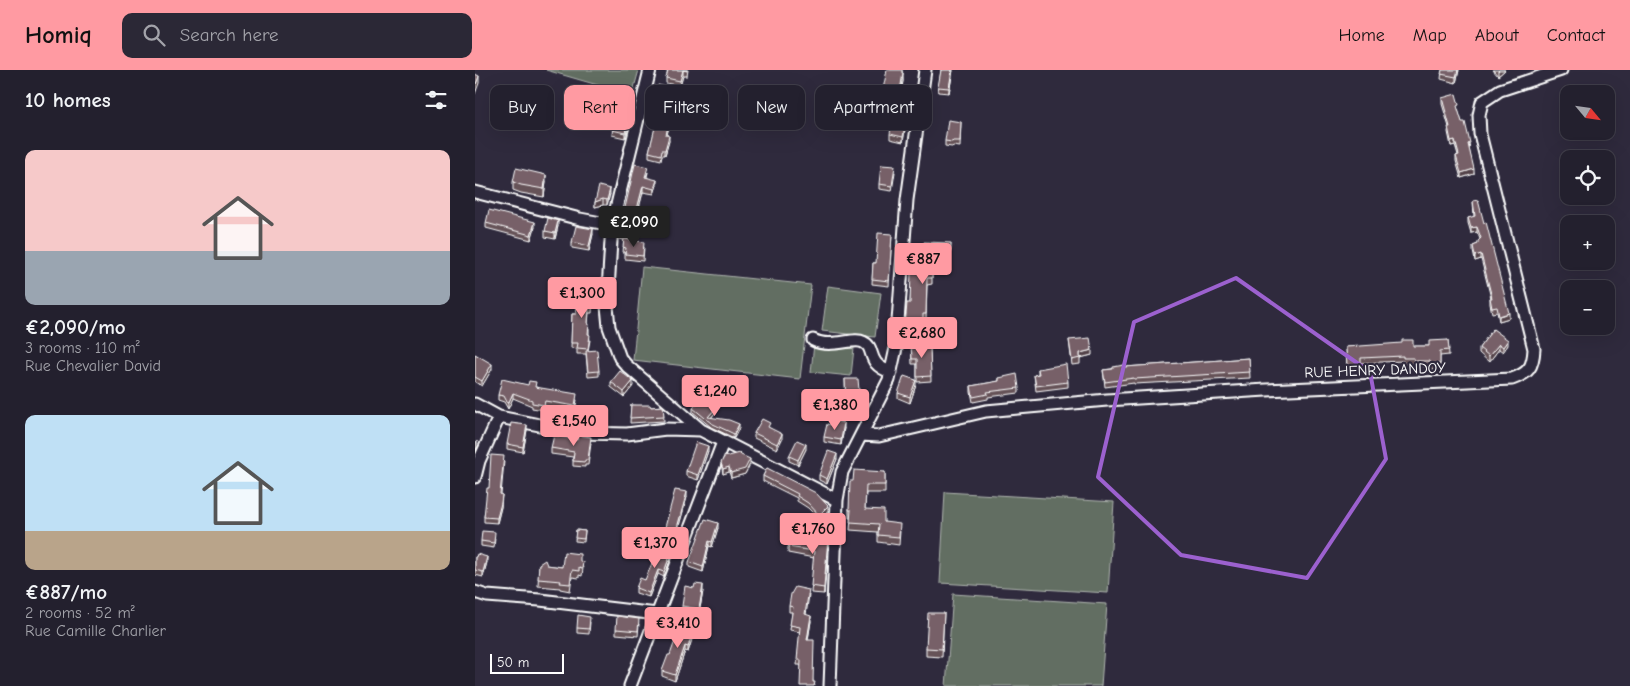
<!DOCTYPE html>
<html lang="en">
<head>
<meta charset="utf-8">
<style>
  body { margin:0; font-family:"Comic Neue",sans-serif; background:#2b2836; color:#f1f3f6; height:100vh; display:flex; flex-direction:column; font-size:19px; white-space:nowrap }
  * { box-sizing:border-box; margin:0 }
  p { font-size:16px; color:#a3a3aa }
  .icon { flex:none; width:28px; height:28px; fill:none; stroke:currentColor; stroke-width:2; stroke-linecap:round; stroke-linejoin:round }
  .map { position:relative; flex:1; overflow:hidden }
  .panel { display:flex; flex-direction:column; background:#23202e; width:475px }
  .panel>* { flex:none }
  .banner { position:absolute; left:15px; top:15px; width:475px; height:45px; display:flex; gap:10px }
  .needle { width:32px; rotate:119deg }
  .controls { position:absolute; left:1085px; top:15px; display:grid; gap:10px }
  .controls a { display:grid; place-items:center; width:55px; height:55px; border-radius:10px; background:#23202e; box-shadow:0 5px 20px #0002,0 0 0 1px #403e4a; font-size:25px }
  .scale { position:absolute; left:15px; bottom:12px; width:74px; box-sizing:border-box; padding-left:5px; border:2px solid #fff; border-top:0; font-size:14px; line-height:18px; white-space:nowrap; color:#fff; -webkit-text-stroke:4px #2f2a3d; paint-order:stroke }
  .price { position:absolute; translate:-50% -42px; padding:0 11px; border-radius:5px; background:#ff9aa2; color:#111; font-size:16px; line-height:32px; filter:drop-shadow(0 1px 2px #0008) }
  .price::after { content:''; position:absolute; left:50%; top:30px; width:15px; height:11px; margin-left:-8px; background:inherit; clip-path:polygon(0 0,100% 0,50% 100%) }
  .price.current { background:#222; color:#fff }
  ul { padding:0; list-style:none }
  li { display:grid; align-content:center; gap:10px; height:265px; padding:0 25px }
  li span { display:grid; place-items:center; height:155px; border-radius:10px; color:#555 }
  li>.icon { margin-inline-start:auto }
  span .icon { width:90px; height:90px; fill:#fffc; stroke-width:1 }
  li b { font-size:21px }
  h2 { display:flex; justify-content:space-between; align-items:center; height:60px; padding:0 25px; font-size:21px }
  .pill { padding:0 18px; border-radius:10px; background:#23202e; box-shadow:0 5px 20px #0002,0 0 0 1px #403e4a; font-size:18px; line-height:45px }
  .pill.current { background:#ff9aa2; color:#111 }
  header { display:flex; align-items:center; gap:30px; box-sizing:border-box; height:70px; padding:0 25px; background:#ff9aa2; color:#111 }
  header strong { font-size:24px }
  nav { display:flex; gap:28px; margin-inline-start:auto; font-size:18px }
  .search { width:350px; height:45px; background:#2b2836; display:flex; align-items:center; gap:12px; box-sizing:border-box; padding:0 18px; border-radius:10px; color:#a3a3aa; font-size:19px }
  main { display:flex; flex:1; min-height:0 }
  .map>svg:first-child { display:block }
</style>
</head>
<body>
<header>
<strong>Homiq</strong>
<div class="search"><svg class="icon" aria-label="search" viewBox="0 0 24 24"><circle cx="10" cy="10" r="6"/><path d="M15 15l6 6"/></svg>Search here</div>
<nav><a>Home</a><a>Map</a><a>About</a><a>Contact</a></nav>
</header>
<main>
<section class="panel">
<h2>10 homes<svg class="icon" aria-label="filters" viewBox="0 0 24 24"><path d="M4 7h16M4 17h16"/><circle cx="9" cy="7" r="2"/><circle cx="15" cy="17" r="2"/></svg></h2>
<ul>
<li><span style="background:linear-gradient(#f6c9c9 65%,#9aa5b1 0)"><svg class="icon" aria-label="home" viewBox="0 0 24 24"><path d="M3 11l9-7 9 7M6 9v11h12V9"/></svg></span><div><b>€2,090/mo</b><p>3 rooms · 110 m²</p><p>Rue Chevalier David</p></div></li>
<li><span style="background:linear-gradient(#bfe0f5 75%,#b9a48a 0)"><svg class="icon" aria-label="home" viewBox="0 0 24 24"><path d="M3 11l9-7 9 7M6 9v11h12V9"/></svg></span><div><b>€887/mo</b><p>2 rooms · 52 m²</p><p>Rue Camille Charlier</p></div></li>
</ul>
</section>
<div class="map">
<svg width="1155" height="616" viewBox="0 0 1155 616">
  <rect width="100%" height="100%" fill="#2f2a3d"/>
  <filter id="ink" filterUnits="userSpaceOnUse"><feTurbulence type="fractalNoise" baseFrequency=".02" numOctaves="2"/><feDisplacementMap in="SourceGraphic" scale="10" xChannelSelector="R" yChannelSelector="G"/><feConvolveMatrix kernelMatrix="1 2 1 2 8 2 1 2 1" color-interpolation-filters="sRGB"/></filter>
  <g filter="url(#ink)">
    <path fill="#626e62" stroke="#b0b6b0" d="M71,0H164L157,25Z
      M167,197L336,215L325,309L158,290Z
      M353,216L406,223L400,267L347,261Z
      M339,274L379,278L376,306L336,302Z
      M470,422L639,432L633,523L465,513Z
      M478,524L632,534L626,616H471Z"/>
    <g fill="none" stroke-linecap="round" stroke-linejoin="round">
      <defs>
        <path id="minor" d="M175,0L137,155L132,236L134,257L145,288L152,296L226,360L362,430
          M0,122L105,149L137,155
          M338,270C355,279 379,267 388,272C402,278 389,293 416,302
          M0,334L24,347L105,363L152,364L191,359L226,360
          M386,365L404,366L511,341L632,330L791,320L1037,309C1054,303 1058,297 1059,279L1005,64L1004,45L1007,32L1025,20L1086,0
          M0,407L4,391L24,347
          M0,522L12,526L65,530L182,544
          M155,616L248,372
          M355,616L362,430L367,402L414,310L421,278L432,130L450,0"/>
      </defs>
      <use href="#minor" stroke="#fff" stroke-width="15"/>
      <use href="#minor" stroke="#2f2a3d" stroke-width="11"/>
    </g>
    <path fill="#665359" stroke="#fff" d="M189,0H213L212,6H208L205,16L191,13V8L193,2Z
      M427,0L428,11L424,35L406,37V29Z
      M466,0H478L474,23L463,22Z
      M967,0H984L981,13L966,9Z
      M1018,0H1030L1023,6Z
      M195,23L193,33V40L196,46L192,65L194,71L190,85H187L186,90L174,87V82L182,50L176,49V44Z
      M160,28L150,68L137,65L138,55L129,53V48L143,40Z
      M967,28L984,40H983L995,78H994L999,104L986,108L981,91V86L983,85L980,75L976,76L973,62L974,57L967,34Z
      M486,52L485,77L478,76L477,77L470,76V71Z
      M431,53L428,72L415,69V64Z
      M173,102L172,107L182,115L179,124L168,122L156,170L169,177L168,191L150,189V183H148L149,170L144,169V164Z
      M420,102L417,121L404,119V114Z
      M38,112H71L69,127L46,123L38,120Z
      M135,124L132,135H128L120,137V132Z
      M998,131L1034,248L1024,251L1022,242L1017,243L1015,234V228H1016L1006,189L1000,191L998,181V176L1003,174L1005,169L1002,162L996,163L993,153V148L999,147Z
      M11,153L60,157L56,170L11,158Z
      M83,156L80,169L70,167V161Z
      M118,164L114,181L97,178V172Z
      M417,164L414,216L397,214L398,193H401Z
      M476,173L475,196L457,195V214L452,215L451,250H448V257H442V272L451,278H455L456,311L442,312V294H437L436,274H429V268L435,233L437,202L448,197Z
      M99,221L118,227L117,243H114L113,254L114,259V264L115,270L113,281L124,301V306L113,307L111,284H102V279L96,278L97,244H101L102,234L99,233Z
      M1018,259L1033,275L1028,282L1024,279L1014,292L1004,283V278Z
      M594,270L617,285L605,288V294L597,295Z
      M973,270L974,285L965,286V299L955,300V296L939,297V294H928V291L886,293V302L872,303L871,277L954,276Z
      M0,284L17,299L7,316L0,312Z
      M774,288L775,308L659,314V313L630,317L628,300L650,297Z
      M563,299L593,312V317L561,321L559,305L563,304Z
      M524,308L544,318V323L513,327V329L498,332L496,322V316L524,311Z
      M370,309L385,331V336L371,337Z
      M136,312L158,316L149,327L136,317Z
      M441,315L435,333L423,328V323Z
      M61,317L102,330L100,341L70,336L69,340L57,338V336L38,328L33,339L29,332L23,330V325Z
      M156,335L176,337L188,336L189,351L155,353Z
      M218,338L240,343L236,348L264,358L259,368L236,357L218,342Z
      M359,355L369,358L366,375L349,372V367Z
      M295,358L307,369L302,379L279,368V363Z
      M52,360L48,382L32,379V374Z
      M116,373L113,395H110V397L98,396V387L76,384V378Z
      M331,379L323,395L314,391V386Z
      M233,381L223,410L211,406V401Z
      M362,389L352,414L344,410V405Z
      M29,391L26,425V437L22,453L9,452V447L14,418Z
      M246,393L275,394L270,404L256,408L254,402L248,404Z
      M292,398L353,441L344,449L333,438L322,431V428L288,411V406Z
      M410,402V423H391L390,439L409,452L425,461L424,475L403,472V462L375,460L376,448H374V440L378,411Z
      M212,427L200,470L189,466V461Z
      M243,458L237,477L234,476L228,502L214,497V492Z
      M101,460L110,461L109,472L100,471Z
      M20,468L19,478L6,476V471Z
      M353,474L349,524L336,523L339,488L313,483V477Z
      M197,485L189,507L183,504L174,527L161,523V518Z
      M0,487L12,492L8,507L0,505Z
      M105,491L108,498L107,506L104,505V508L97,507L95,521L85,519V518L63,516L64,494L87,497Z
      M228,521L224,544L207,541V536Z
      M334,525L331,545L336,551L333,570L338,612L340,616L325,595H322L325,562L315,560L317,542H314V536Z
      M469,543L467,587L451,586V578Z
      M115,552L114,564L102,563V558Z
      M164,554L163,566L141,564V559Z
      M215,559L218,566L213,582L210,581L200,611L187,606V601L195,585Z"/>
    <path fill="#534348" stroke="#fff" d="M208,0V6L205,16V11Z
      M477,0H478L474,23V18Z
      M983,0H984L981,13V7Z
      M1024,0H1030L1023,6V1Z
      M428,3V11L424,35V27Z
      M4,6V13L0,24V17Z
      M195,18V23L191,38V33Z
      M160,23V28L150,68V63Z
      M196,41V46L191,70V65Z
      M431,48V53L428,72V67Z
      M194,66V71L190,85V80Z
      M980,70V75L976,76V71Z
      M999,99V104L986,108V103Z
      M71,105V112L69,127V119Z
      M182,110V115L179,124V119Z
      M168,116V122L155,172V166Z
      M135,119V124L132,135V130Z
      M128,129V135L120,137V132Z
      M83,151V156L80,169V163Z
      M60,152V157L56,170V165Z
      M1002,157V162L996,163V158Z
      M118,159V164L114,181V176Z
      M1006,184V189L1000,191V186Z
      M1034,243V248L1024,251V246Z
      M1033,270V275L1028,282V277Z
      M1024,274V279L1014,292V286Z
      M617,280V285L605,288V283Z
      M17,294V299L7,316V311Z
      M441,310V315L435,333V327Z
      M158,311V316L149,327V322Z
      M38,323V328L33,339V334Z
      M240,339V343L233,351V347Z
      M369,353V358L366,375V370Z
      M264,354V358L259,368V364Z
      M52,355V360L48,382V377Z
      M307,364V369L302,379V374Z
      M2,371V377L0,382V377Z
      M331,374V379L323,395V390Z
      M233,376V381L223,410V405Z
      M362,384V389L352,414V409Z
      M275,389V394L270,404L256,408V403Z
      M254,397V402L248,404V399Z
      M212,422V427L200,470V465Z
      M27,425L26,437L22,453V448Z
      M353,436V441L344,449V445Z
      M243,453V458L237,477V472Z
      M353,468V474L349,524V518Z
      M234,471V476L228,502V497Z
      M197,480V485L189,507V502Z
      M12,487V492L8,507V502Z
      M183,500V504L174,527V523Z
      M228,515V521L224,544V539Z
      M336,546V551L332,575V570Z
      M218,560V566L213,582V577Z
      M210,576V581L200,611V605Z"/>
    <path fill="#776067" stroke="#fff" d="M193,0H212V1L208,0L205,11L191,8Z
      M412,0H427V3H428L424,27L406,29Z
      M466,0H477L474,18L463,17Z
      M967,0H983L981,7L966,4Z
      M0,4L4,6L0,17Z
      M183,15L195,18L191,33H194L192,40L196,41L191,65L194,66L190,80H187L186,85L174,82L183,45L176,44Z
      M148,20L160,23L150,63L137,60L139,50L129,48L133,37L143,40Z
      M981,24L984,35L982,36L987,52H990L995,73L993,74L999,99L986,103L981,86L984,85L980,70L976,71L973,57H975L967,28Z
      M418,45L431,48L428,67L415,64Z
      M473,50L486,52L485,71H478L477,72L470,71Z
      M160,94L173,97L170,107L182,110L179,119L168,116L155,166L144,164Z
      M406,95L420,96L417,116L404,114Z
      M41,98L71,105L69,119L46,115L38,112Z
      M124,116L135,119L132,130L128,129L120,132Z
      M1003,130L1009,153L1011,152L1034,243L1024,246L1022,237L1017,238L1015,228H1017L1006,184L1000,186L998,176L1003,174V171L1006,168L1002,157L996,158L993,148L1000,146L998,131Z
      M14,140L60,152L56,165L11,153Z
      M73,148L83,151L80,163L70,161Z
      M101,156L118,159L114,176L97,172Z
      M403,163L417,164L414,211L397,209L398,193H401Z
      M149,169L169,172L168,186L150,184L151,178L148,177Z
      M449,172L476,173L475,190L457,189V208H452L451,244H448V251H442V268H429L432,233H435L436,202H437L438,196L448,197Z
      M99,221L118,222L117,238L114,237L113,254H114L113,264L115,265L113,279L102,278L103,273H96L97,244H101L102,229L99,228Z
      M1018,259L1033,270L1028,277L1024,274L1014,286L1004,278Z
      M615,268L617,280L605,283V288L597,290L594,270Z
      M927,270H938V276H954V271L973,270L974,280L965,281V294H955V291H939V288H928V286L886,288V297L872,298L871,277L927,273Z
      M436,272H451V278H455L456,306L442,307V289H437Z
      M122,280L124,301L113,302L111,281Z
      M0,284L17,294L7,311L0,307Z
      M774,288L775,302L659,309V308L630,312L628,300L638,299V297L649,295L650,297Z
      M591,294L593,312L561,316L559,305L564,304L563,299Z
      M145,301L158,311L149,322L136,312Z
      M542,304L544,318L512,322L513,324L498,327L496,316L524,311V308Z
      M429,306L441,310L435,327L423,323Z
      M27,309L53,315L54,311L61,312L60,317L102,324L100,336L70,331L69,335L57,333V330L38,323L33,334L29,326L23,325Z
      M370,309H383L385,331L371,332Z
      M227,328L240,339L233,347L254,350L264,354L259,364L236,353L218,338Z
      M156,335H175L176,337L188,336L189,346L155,348Z
      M287,349L295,353L293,357L307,364L302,374L279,363Z
      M360,351L369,353L366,370L349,367L352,354L359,355Z
      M36,353L52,355L48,377L32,374Z
      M79,365L102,370L103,365L116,367L113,390H110V392L98,391L99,382L76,378Z
      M322,370L331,374L323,390L314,386Z
      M221,372L233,376L223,405L211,401Z
      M353,381L362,384L352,409L344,405Z
      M264,383L266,385L275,389L270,399L256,403L254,397L248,399L246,393L249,387Z
      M16,385L29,386L25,424L27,425L26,433L22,448L9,447L12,418H14Z
      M292,398L341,423L353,436L344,445L333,433L322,426L323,424L288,406Z
      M379,400L410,402V415H391L390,439L409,440V452L425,454L424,467L403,465L404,454L375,452L376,440H374L375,411H378Z
      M200,420L212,422L200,465L189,461Z
      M230,449L243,453L237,472L234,471L228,497L214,492Z
      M101,460L110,461L109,469L100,468Z
      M7,461L20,462L19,473L6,471Z
      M319,462L353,468L349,518L336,516L339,481L313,477Z
      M189,477L197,480L189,502L183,500L174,523L161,518L165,508L170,510L183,479L187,481Z
      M89,482L105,484V491L108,492L107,499L104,498V501L97,500L95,514L85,513L86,511L63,509L64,494L70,490L72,495L87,497Z
      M2,484L12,487L8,502L0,500V487H1Z
      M220,514L228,515L224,539L207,536L210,516L219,518Z
      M320,517L334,520L330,544L336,546L332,570H339L338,612H340L339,616H325L326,590H322L325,557L315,555L318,537L314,536L316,524Z
      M453,543H469L467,579L451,578Z
      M103,545L115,547L114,559L102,558Z
      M142,546L164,549L163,561L141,559Z
      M207,551L215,554L213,559L218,560L213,577L210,576L200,605L187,601L193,585H195Z"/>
  </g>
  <path fill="none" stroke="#9c61cf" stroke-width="4" stroke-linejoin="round" d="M761,208L895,302L911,389L832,508L706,485L623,407L659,252Z"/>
  <g text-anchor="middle" stroke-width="4.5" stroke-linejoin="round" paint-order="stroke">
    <g font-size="15" fill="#fff" stroke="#2f2a3d">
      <text transform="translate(900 300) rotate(-2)" y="5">RUE HENRY DANDOY</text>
    </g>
  </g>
</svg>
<div class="controls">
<a><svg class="needle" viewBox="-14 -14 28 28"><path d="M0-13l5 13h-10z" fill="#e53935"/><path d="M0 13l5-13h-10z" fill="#a3a3aa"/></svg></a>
<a><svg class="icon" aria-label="locate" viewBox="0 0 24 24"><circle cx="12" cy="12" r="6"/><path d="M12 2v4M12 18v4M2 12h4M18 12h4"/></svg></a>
<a>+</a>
<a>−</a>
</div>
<div class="scale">50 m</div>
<b class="price current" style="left:159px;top:178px">€2,090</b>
<b class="price" style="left:448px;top:215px">€887</b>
<b class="price" style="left:107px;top:249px">€1,300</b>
<b class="price" style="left:447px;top:289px">€2,680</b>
<b class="price" style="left:240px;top:347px">€1,240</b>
<b class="price" style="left:360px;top:361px">€1,380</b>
<b class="price" style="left:99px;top:377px">€1,540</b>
<b class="price" style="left:338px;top:485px">€1,760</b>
<b class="price" style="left:180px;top:499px">€1,370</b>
<b class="price" style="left:203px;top:579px">€3,410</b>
<div class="banner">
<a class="pill">Buy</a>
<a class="pill current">Rent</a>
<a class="pill">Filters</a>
<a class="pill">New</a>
<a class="pill">Apartment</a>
</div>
</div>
</main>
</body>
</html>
